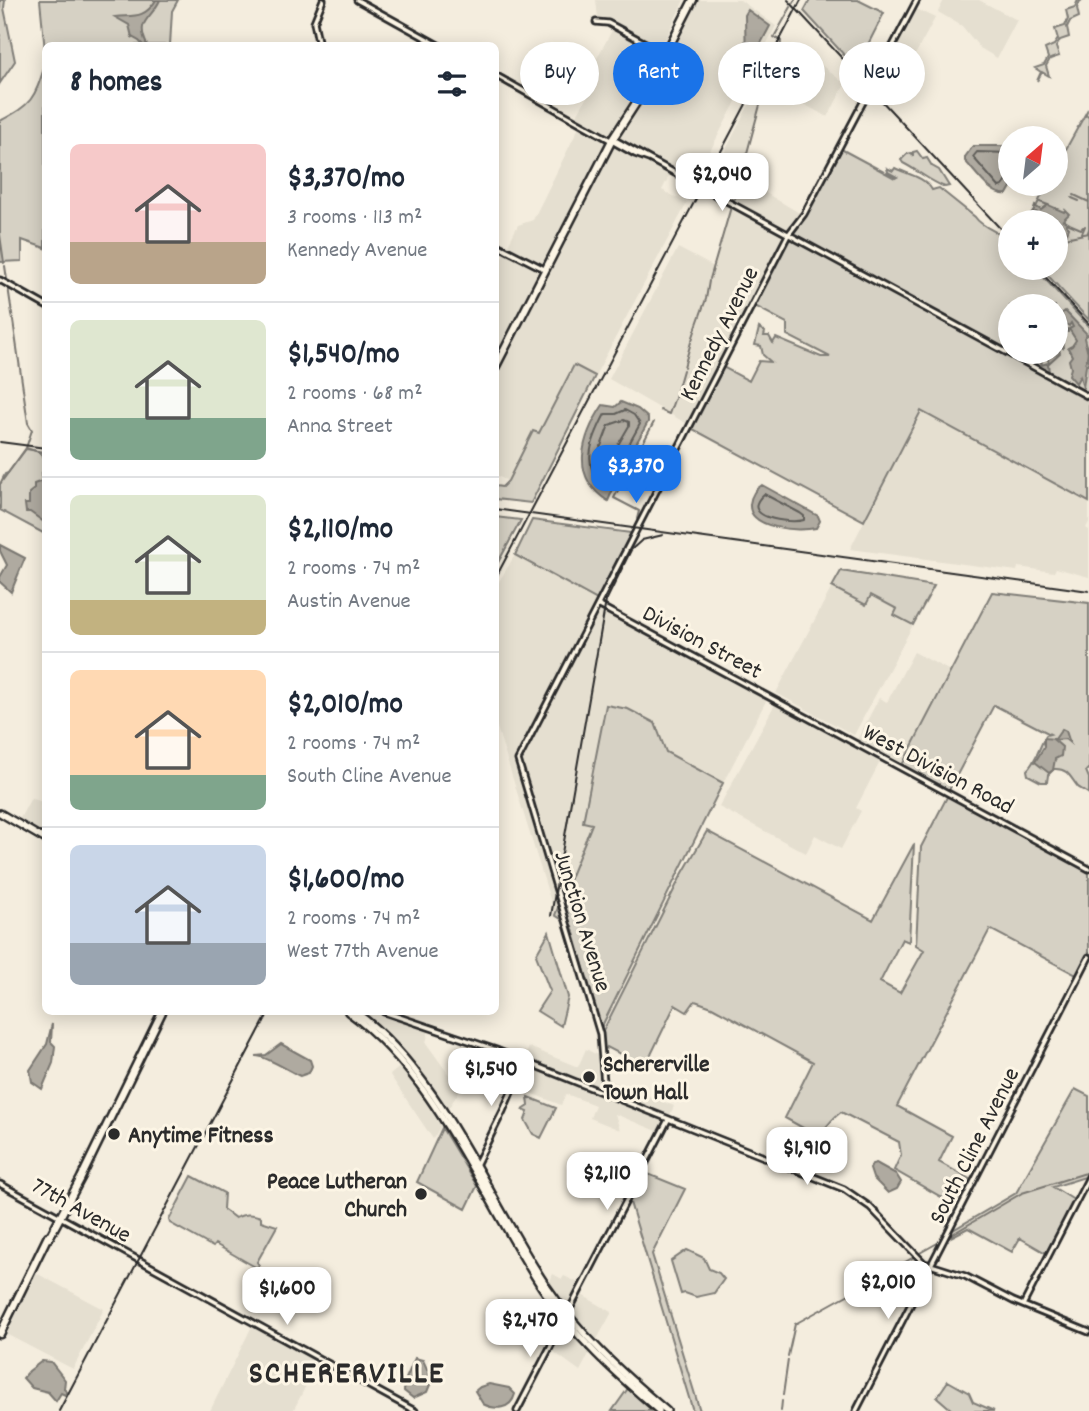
<!DOCTYPE html>
<html lang="en">
<head>
<meta charset="utf-8">
<style>
  body { margin:0; font-family:Dekko,sans-serif; background:#f6f6f7; color:#1f2937; height:100vh; display:flex; flex-direction:column; font-size:26px; white-space:nowrap }
  * { box-sizing:border-box; margin:0 }
  p { font-size:23px; color:#747a83 }
  .icon { flex:none; width:38px; height:38px; fill:none; stroke:currentColor; stroke-width:2; stroke-linecap:round; stroke-linejoin:round }
  .map { position:relative; flex:1; overflow:hidden }
  .details { position:absolute; left:42px; top:42px; width:457px; height:973px; display:flex; flex-direction:column; background:#fff; border-radius:10px; box-shadow:0 4px 18px #0003 }
  .details>* { flex:none }
  .top-card { position:absolute; left:520px; top:42px; width:464px; height:63px; display:flex; gap:14px }
  .needle { width:46px; rotate:28deg }
  .fabs { position:absolute; left:998px; top:126px; display:grid; gap:14px }
  .fabs a { display:grid; place-items:center; width:70px; height:70px; border-radius:50%; background:#fff; box-shadow:0 4px 18px #0003; font-size:35px }
  .price { position:absolute; translate:-50% -60px; padding:0 16px; border-radius:14px; background:#fff; color:#222; font-size:23px; line-height:46px; filter:drop-shadow(0 2px 4px #0008) }
  .price::after { content:''; position:absolute; left:50%; top:42px; width:21px; height:16px; margin-left:-10px; background:inherit; clip-path:polygon(0 0,100% 0,50% 100%) }
  .price.current { background:#1a73e8; color:#fff }
  ul { padding:0; list-style:none }
  li { display:flex; align-items:center; gap:21px; height:175px; padding:0 28px }
  li+li { border-top:2px solid #e0e1e3 }
  li span { display:grid; place-items:center; flex:none; width:196px; height:140px; border-radius:10px; color:#555 }
  li>.icon { margin-inline-start:auto }
  span .icon { width:84px; height:84px; fill:#fffc; stroke-width:1 }
  li b { font-size:30px }
  h2 { display:flex; justify-content:space-between; align-items:center; height:84px; padding:0 28px; font-size:30px }
  .pill { padding:0 24px; border-radius:32px; background:#fff; box-shadow:0 4px 18px #0003; font-size:24px; line-height:63px }
  .pill.current { background:#1a73e8; color:#fff }
  .map>svg:first-child { display:block }
</style>
</head>
<body>
<div class="map">
<svg width="1089" height="1411" viewBox="0 0 1089 1411">
  <rect width="100%" height="100%" fill="#f4edde"/>
  <filter id="ink" filterUnits="userSpaceOnUse"><feTurbulence type="fractalNoise" baseFrequency=".0143" numOctaves="2"/><feDisplacementMap in="SourceGraphic" scale="14" xChannelSelector="R" yChannelSelector="G"/><feConvolveMatrix kernelMatrix="1 2 1 2 8 2 1 2 1" color-interpolation-filters="sRGB"/></filter>
  <g filter="url(#ink)">
    <path fill="#e5dfd0" d="M596,0H684L650,72L611,135L614,145L670,174L662,190L687,203L595,376L574,366L539,434L533,431L508,481L495,475V271L518,225L533,220L581,123L575,119L598,76L590,71L616,23L598,18Z
      M695,0H740L776,26L694,181L618,138Z
      M944,0H979L1017,20L997,58L980,48L962,26L938,12Z
      M916,9L935,18L889,103L874,87Z
      M800,48L845,84L828,117L769,86L777,58L788,50Z
      M760,83L766,87L739,177L801,214L787,231L733,200L738,181L716,169Z
      M729,208L784,237L689,425L609,379L678,248L714,267Z
      M920,411L1089,502V522L1086,528L1089,530V577L1056,568L1054,572L1018,567L1017,571L850,549Z
      M515,555L623,614L621,620L767,699L723,783L666,752L584,822L592,824L555,915L495,721V588Z
      M832,587L865,604L871,595L898,609L894,616L913,625L854,735L776,693Z
      M914,652L952,672L903,764L857,740L879,698L887,702Z
      M775,704L881,760L856,808L861,811L841,849L815,835L806,853L719,807Z
      M31,798L42,802L40,809L45,811V836L19,820Z
      M362,1012H378L429,1030L426,1043L460,1090L446,1112L416,1065L377,1024Z
      M529,1047L578,1067L586,1049L601,1057L603,1078L674,1106L662,1133L615,1114L620,1130L590,1118L595,1105L566,1094L561,1105L523,1090L528,1079L518,1074Z
      M402,1065L441,1126L433,1139L390,1075Z
      M36,1273L104,1309L73,1369L4,1333Z
      M553,1274L562,1279L564,1276L581,1284L568,1308L549,1283Z
      M580,1294L612,1312L595,1343L571,1313Z
      M253,1324L319,1360L293,1411H210Z
      M564,1325L590,1352L580,1371L551,1350Z"/>
    <path fill="#d6d1c4" stroke="#807e78" stroke-width="2" fill-rule="evenodd" d="M0,0H5L4,8L15,61L0,83Z
      M40,0H178L172,11L170,45L46,46L45,51Z
      M810,0H858L884,13L856,68L804,11Z
      M1078,0H1084L1080,1L1077,8L1079,17L1070,21L1067,27L1069,37L1060,40L1056,47L1059,56L1050,59L1046,66L1049,76L1042,72L1037,81L1041,72L1035,68L1044,65L1048,58L1045,49L1054,45L1058,39L1055,29L1065,26L1068,19L1066,10L1075,7Z
      M45,65V248L22,240V261L0,262V121C32,104 34,100 45,65Z
      M1088,109L1085,116L1089,115V320L1041,268H1055V222H1025L1037,205L1047,184H1055V169Z
      M841,149L895,178L897,177L888,172L887,168L893,171L895,168C907,174 925,177 932,190L939,188L975,217C983,229 1000,231 1010,242V268H1035L1089,327V502L921,411L864,521L691,428L723,367L749,381L759,361L771,362L763,355L761,346L755,345L759,328L765,332L764,336H769L773,343L776,338L821,357H830L787,335V323L753,305L788,238L808,212ZM1010,306H1055V352H1010Z
      M917,151L923,159L927,158L932,166L939,170L949,186L945,187C931,182 917,170 903,163L901,160L907,154L912,153L913,156V152Z
      M574,365L595,376L531,503L495,499V486L502,487L508,481L533,431L539,433Z
      M26,449L45,452V534L0,510V484L5,474L8,473Z
      M495,517L521,520L495,568Z
      M532,520L631,533L597,600L515,555Z
      M841,571L934,586L913,625L894,615L897,609L871,595L866,605L832,587Z
      M992,592L1089,603V768L1086,771L1089,778V794C1088,793 1079,788 1078,787C1070,777 1068,768 1054,769L1048,775L1047,782H1041L1028,775L1027,770C1037,760 1039,747 1046,735L1050,734L994,705L948,792L901,767Z
      M606,705L628,709L655,723L666,752L723,783L601,1028L572,926L555,915L592,824L583,822Z
      M948,795L1089,871V954L1078,976L990,929L897,1106L952,1136L939,1162L973,1181L959,1207L894,1170L901,1155L899,1142L841,1112C828,1122 815,1140 812,1157C810,1163 810,1168 807,1174L788,1166L805,1129L785,1118L813,1062L712,1007L695,1001L687,1012L675,1005L645,1067L607,1047L602,1055V1033L680,878L707,831L873,920L914,844L909,942L902,939L880,982L900,993L924,950L916,945L921,847Z
      M549,932L568,997L561,1026L537,1011L550,991L536,955Z
      M1075,1089L1089,1096V1168L1085,1177L1053,1187L1074,1200L1046,1253L1020,1238L1012,1252L968,1228L949,1238L953,1230L1016,1193Z
      M528,1097L556,1108L541,1138L533,1134L525,1120L528,1112L523,1110L529,1106Z
      M442,1128L477,1186L466,1209L417,1182Z
      M643,1172L685,1189L652,1254L700,1411H693L629,1199Z
      M192,1176L224,1193L223,1209L235,1218C244,1214 251,1213 261,1217V1221L277,1226L257,1262L259,1265L257,1268L215,1244L213,1247L170,1223L169,1220Z
      M687,1250L704,1258L709,1269L719,1273L724,1279L714,1293L696,1297L685,1293L681,1294L671,1261Z
      M948,1381L969,1393L973,1402L994,1411H953L937,1397Z
      M629,1387L654,1411H612Z"/>
    <path fill="#afaaa0" stroke="#7a7771" stroke-width="2" d="M156,0H160C151,20 135,20 147,45H143L139,41L132,37L129,25L115,17C132,15 144,20 156,0Z
      M748,10L770,26L749,66L746,64L745,15Z
      M973,146H1010L1011,187L1007,194C991,197 976,172 965,161V157Z
      M1048,205L1064,212L1065,210L1069,214L1063,220L1068,223L1066,225L1069,228L1067,233L1055,228V222L1031,221L1038,213L1036,212L1032,216L1035,206L1041,210Z
      M1065,311L1087,334L1084,338L1087,350L1089,343L1083,388L1080,376L1076,383L1069,375L1071,368L1069,360L1072,356L1068,348L1072,346L1076,340L1069,329L1073,327L1071,323L1069,326L1064,323V330L1068,329V332H1062C1061,337 1063,344 1063,348L1058,345L1060,353L1049,363L1047,356L1043,357L1041,365L1048,363L1049,373L1089,395L1023,359L1035,360L1036,357L1033,356L1040,352H1055V312L1061,314Z
      M621,402L638,409L648,418V422L619,475L608,501C569,477 582,436 603,405L615,407Z
      M45,469L46,522H44L30,512H26L25,504H29V493L34,489V484L42,481L41,474Z
      M762,485L818,516L820,521L816,528C798,532 748,529 750,504C751,496 755,489 762,485Z
      M0,545L25,558L11,592L0,582V577L7,565L0,551Z
      M1062,729L1066,731L1070,743L1065,739L1054,740L1062,747L1061,756L1055,759L1053,770L1049,773L1035,762L1044,747V738L1055,739Z
      M52,1024L51,1042L55,1046L53,1063L42,1089L32,1082L30,1070L47,1044Z
      M281,1044L310,1060L312,1066L309,1073L300,1076C289,1071 266,1056 256,1056L266,1055Z
      M876,1163L896,1174L901,1182L897,1189L888,1193L873,1178L870,1169L872,1164Z
      M415,1358L423,1360L432,1380L427,1392L413,1398L404,1391L405,1381Z
      M42,1361L51,1362L65,1380L64,1389L67,1392L65,1395L61,1393L56,1401L48,1392L32,1388L23,1378L29,1371Z
      M489,1384L509,1388L515,1394C511,1410 495,1410 483,1404L475,1391L480,1387Z"/>
    <g fill="none" stroke-linecap="round" stroke-linejoin="round">
      <path stroke="#605e5a" stroke-width="2" d="M1010,153L977,152L973,157L999,187L1003,186L1010,177
        M625,410L634,415L640,424L606,486L602,487C581,463 592,439 605,414H616Z
        M624,420L629,422V426L605,467L601,468L598,454L609,425Z
        M764,494L800,513L804,516V520C790,524 737,518 764,494Z"/>
      <path stroke="#7a7771" stroke-width="2" d="M794,3L795,0
        M778,39L774,37L791,7
        M1074,195L1089,202
        M1072,198L1079,201
        M734,201L760,105L780,51L781,41
        M1040,202L1048,205
        M1067,223L1081,229L1083,227
        M1055,229L1067,234
        M1055,231L1065,235
        M1088,232L1089,229
        M1055,233L1064,237
        M1082,233L1085,226
        M0,235L4,263
        M1055,240L1089,233
        M710,279L731,207
        M696,327L706,299L709,281
        M692,340L696,328
        M684,367L691,342
        M675,398L683,370
        M660,410L669,414L674,400
        M26,448L39,452L46,459
        M0,484L26,448L32,430L28,423L5,266
        M637,519L639,511L614,498L654,422
        M636,526L637,523
        M949,1236L1022,1193L1089,1172
        M918,1254L941,1241
        M873,1280L914,1257
        M788,1356L795,1324L869,1283
        M783,1395L788,1360
        M781,1411L782,1401"/>
      <defs>
        <path id="tertiary" d="M357,0L440,46
          M596,22L608,23L664,53
          M319,46L314,22L323,0
          M495,75L635,154L649,159L1089,397
          M615,140L649,159
          M495,244L546,270
          M0,280L46,306
          M598,605L1089,869
          M384,1012L496,1050L844,1189L870,1207L924,1263L965,1276L1013,1301L1089,1332
          M605,1095L600,1034L518,760L788,235L804,214L917,0
          M476,1165L503,1111L524,1062
          M0,1184L415,1411
          M1023,1305L1089,1177
          M517,1411L668,1120
          M856,1411L1089,957"/>
        <path id="primary" d="M0,813L46,840
          M348,1012C437,1076 482,1197 542,1288C574,1337 616,1374 659,1411
          M356,1012C442,1075 487,1197 546,1285C579,1334 622,1373 667,1411"/>
        <path id="trunk" d="M642,89L662,53
          M495,368L612,140L656,72L693,0
          M49,1238L81,1178L162,1012
          M0,1334L48,1236"/>
      </defs>
      <use href="#tertiary" stroke="#2b2b2b" stroke-width="9"/>
      <use href="#primary" stroke="#2b2b2b" stroke-width="10"/>
      <use href="#trunk" stroke="#2b2b2b" stroke-width="11"/>
      <use href="#tertiary" stroke="#fcf5e5" stroke-width="3.5"/>
      <use href="#primary" stroke="#fcf5e5" stroke-width="5"/>
      <use href="#trunk" stroke="#fcf5e5" stroke-width="6"/>
      <path stroke="#2b2b2b" stroke-width="2" d="M788,0L1010,239
        M1037,268L1089,324
        M0,442L46,448
        M495,509L1089,591
        M495,579L801,0
        M551,916L606,601L631,550L642,540L663,535
        M59,1411L269,1012"/>
    </g>
  </g>
  <g fill="#2b2b2b" stroke="#fcf5e5" stroke-width="2.5">
    <circle cx="589" cy="1077" r="7"/>
    <circle cx="114" cy="1134" r="7"/>
    <circle cx="421" cy="1194" r="7"/>
  </g>
  <g text-anchor="middle" stroke-width="6" stroke-linejoin="round" paint-order="stroke">
    <g font-size="24" fill="#2b2b2b" stroke="#fcf5e5">
      <text transform="translate(718 333) rotate(-63)" y="8">Kennedy Avenue</text>
      <text transform="translate(703 641) rotate(28)" y="8">Division Street</text>
      <text transform="translate(939 768) rotate(28)" y="8">West Division Road</text>
      <text transform="translate(584 921) rotate(73)" y="8">Junction Avenue</text>
      <text transform="translate(973 1145) rotate(-63)" y="8">South Cline Avenue</text>
      <text transform="translate(82 1209) rotate(29)" y="8">77th Avenue</text>
    </g>
    <g font-size="24" font-weight="bold" fill="#2b2b2b" stroke="#fcf5e5" text-anchor="start">
      <text x="603" y="1071">Schererville<tspan x="603" dy="28">Town Hall</tspan></text>
      <text x="128" y="1142">Anytime Fitness</text>
      <text x="407" y="1188" text-anchor="end">Peace Lutheran<tspan x="407" dy="28">Church</tspan></text>
    </g>
    <g font-size="32" font-weight="bold" letter-spacing="2" fill="#2b2b2b" stroke="#fcf5e5">
      <text x="347" y="1382">SCHERERVILLE</text>
    </g>
  </g>
</svg>
<div class="fabs">
<a><svg class="needle" viewBox="-14 -14 28 28"><path d="M0-13l5 13h-10z" fill="#e53935"/><path d="M0 13l5-13h-10z" fill="#747a83"/></svg></a>
<a>+</a>
<a>−</a>
</div>
<b class="price" style="left:722px;top:213px">$2,040</b>
<b class="price current" style="left:636px;top:505px">$3,370</b>
<b class="price" style="left:491px;top:1108px">$1,540</b>
<b class="price" style="left:807px;top:1187px">$1,910</b>
<b class="price" style="left:607px;top:1212px">$2,110</b>
<b class="price" style="left:888px;top:1321px">$2,010</b>
<b class="price" style="left:287px;top:1327px">$1,600</b>
<b class="price" style="left:530px;top:1359px">$2,470</b>
<div class="top-card">
<a class="pill">Buy</a>
<a class="pill current">Rent</a>
<a class="pill">Filters</a>
<a class="pill">New</a>
</div>
<section class="details">
<h2>8 homes<svg class="icon" aria-label="filters" viewBox="0 0 24 24"><path d="M4 7h16M4 17h16"/><circle cx="9" cy="7" r="2"/><circle cx="15" cy="17" r="2"/></svg></h2>
<ul>
<li><span style="background:linear-gradient(#f6c9c9 70%,#b9a48a 0)"><svg class="icon" aria-label="home" viewBox="0 0 24 24"><path d="M3 11l9-7 9 7M6 9v11h12V9"/></svg></span><div><b>$3,370/mo</b><p>3 rooms · 113 m²</p><p>Kennedy Avenue</p></div></li>
<li><span style="background:linear-gradient(#dfe7d0 70%,#7fa58c 0)"><svg class="icon" aria-label="home" viewBox="0 0 24 24"><path d="M3 11l9-7 9 7M6 9v11h12V9"/></svg></span><div><b>$1,540/mo</b><p>2 rooms · 68 m²</p><p>Anna Street</p></div></li>
<li><span style="background:linear-gradient(#dfe7d0 75%,#c2b280 0)"><svg class="icon" aria-label="home" viewBox="0 0 24 24"><path d="M3 11l9-7 9 7M6 9v11h12V9"/></svg></span><div><b>$2,110/mo</b><p>2 rooms · 74 m²</p><p>Austin Avenue</p></div></li>
<li><span style="background:linear-gradient(#ffd9b3 75%,#7fa58c 0)"><svg class="icon" aria-label="home" viewBox="0 0 24 24"><path d="M3 11l9-7 9 7M6 9v11h12V9"/></svg></span><div><b>$2,010/mo</b><p>2 rooms · 74 m²</p><p>South Cline Avenue</p></div></li>
<li><span style="background:linear-gradient(#c9d6e8 70%,#9aa5b1 0)"><svg class="icon" aria-label="home" viewBox="0 0 24 24"><path d="M3 11l9-7 9 7M6 9v11h12V9"/></svg></span><div><b>$1,600/mo</b><p>2 rooms · 74 m²</p><p>West 77th Avenue</p></div></li>
</ul>
</section>
</div>
</body>
</html>
